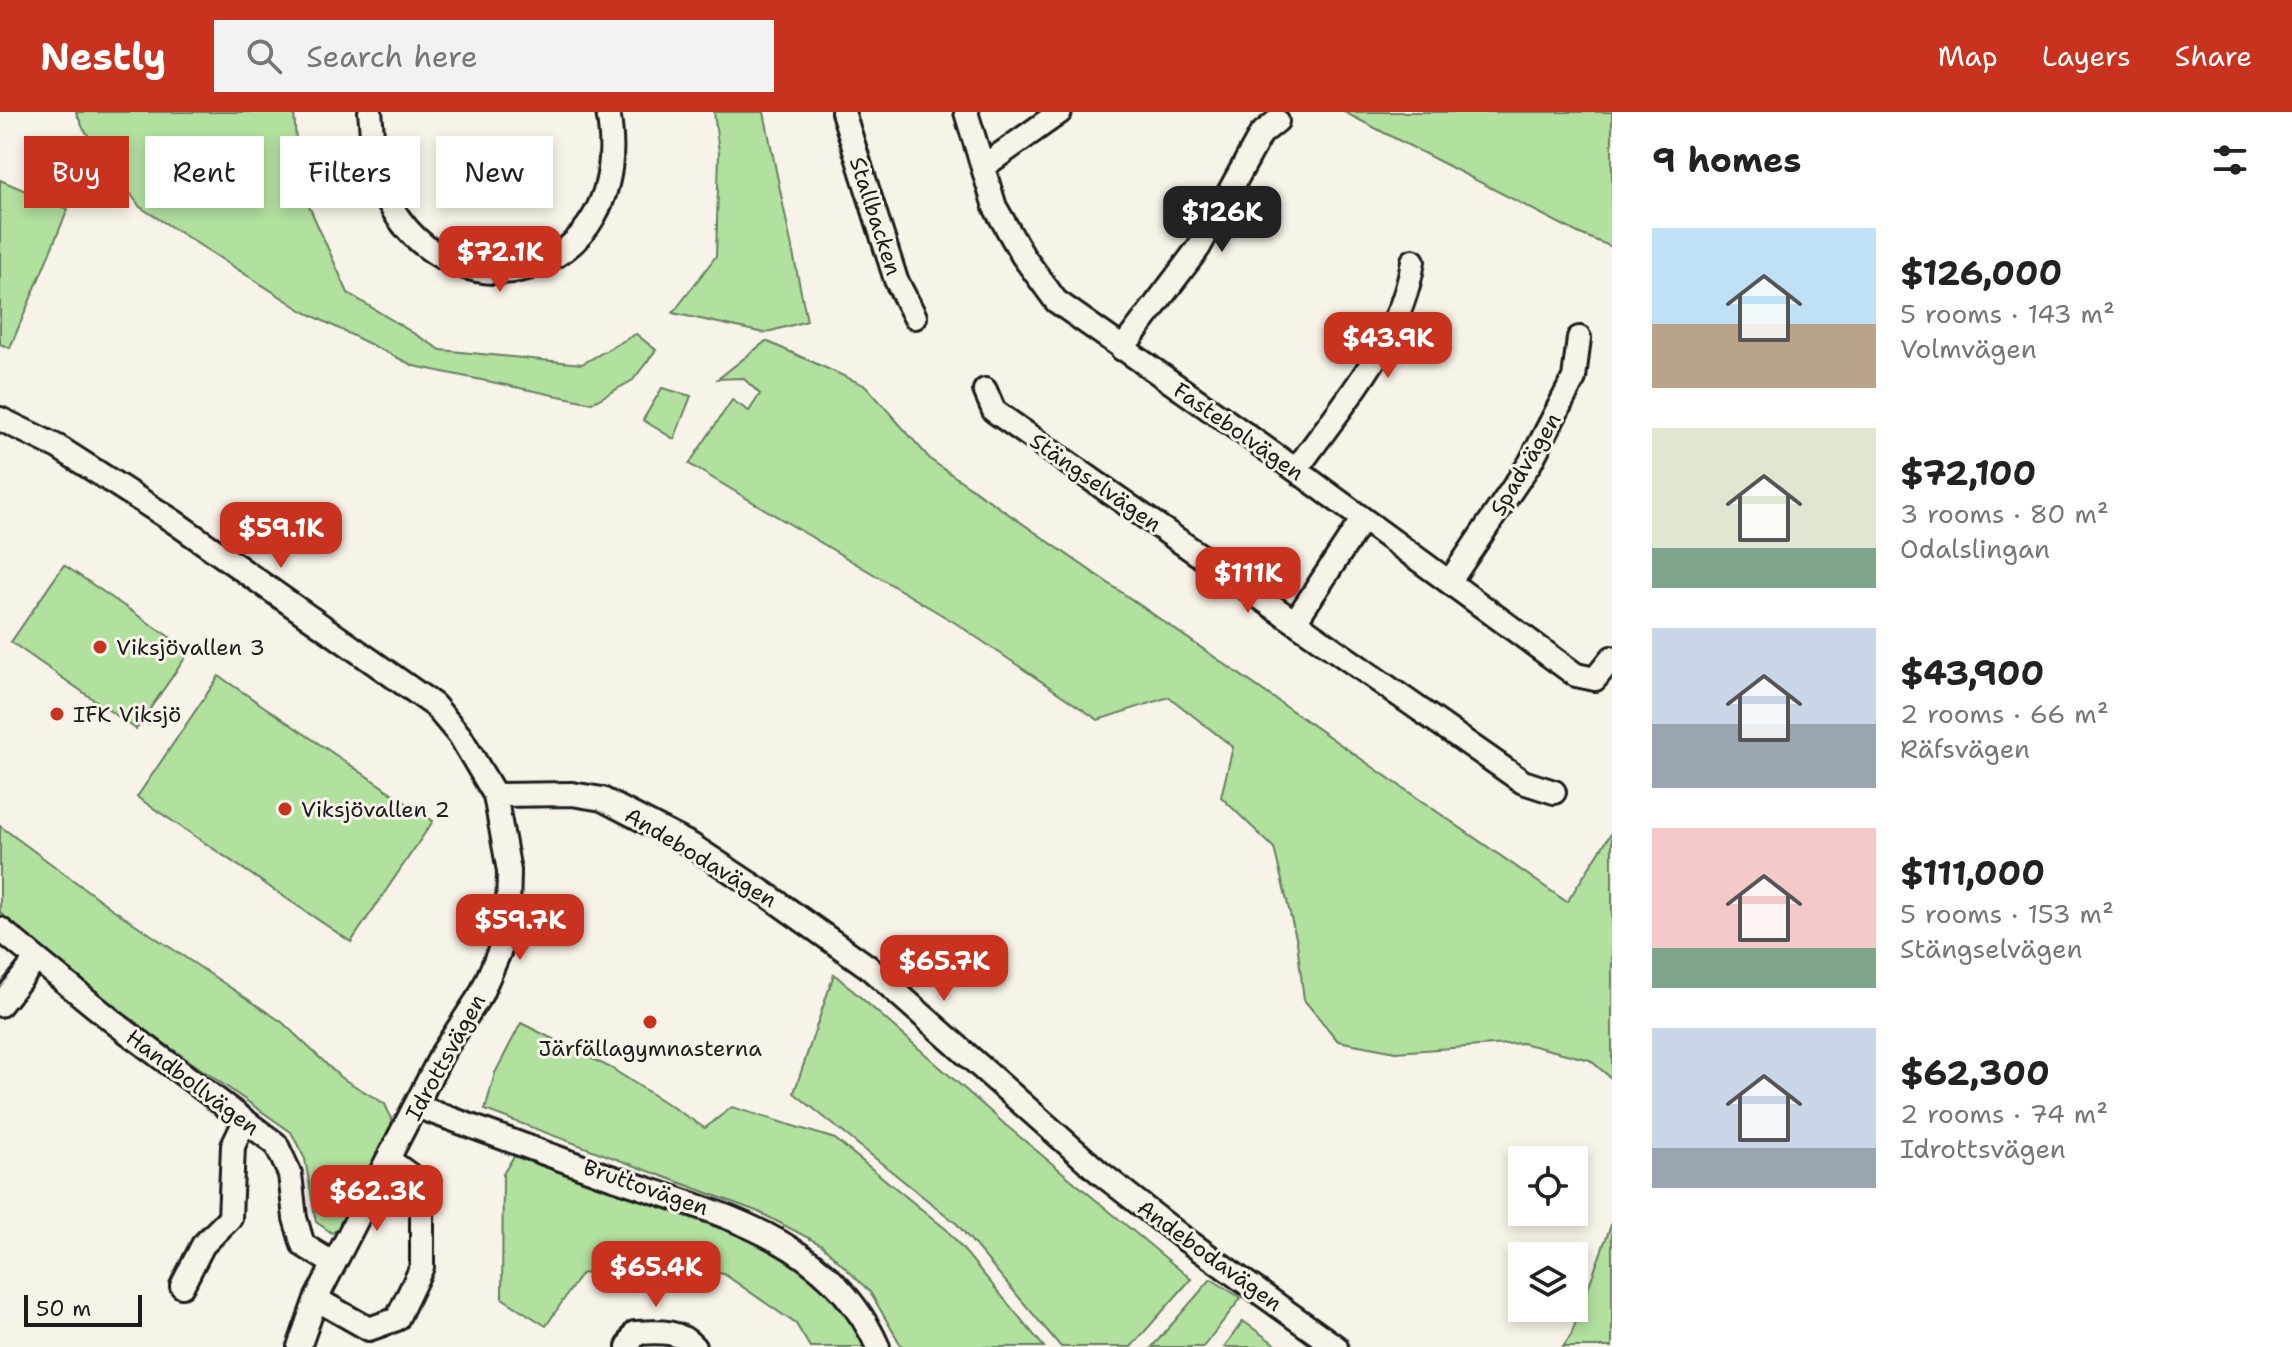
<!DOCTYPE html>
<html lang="en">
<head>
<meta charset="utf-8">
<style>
  body { margin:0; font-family:"Shantell Sans",sans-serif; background:#f2f2f2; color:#222; height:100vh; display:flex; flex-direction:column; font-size:30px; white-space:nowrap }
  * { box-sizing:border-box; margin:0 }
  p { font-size:26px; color:#767676 }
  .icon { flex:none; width:44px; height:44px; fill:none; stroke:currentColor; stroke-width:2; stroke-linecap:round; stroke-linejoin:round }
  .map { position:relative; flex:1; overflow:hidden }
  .sheet { display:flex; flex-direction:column; background:#fff; width:680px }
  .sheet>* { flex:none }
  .hud { position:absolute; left:24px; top:24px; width:760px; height:72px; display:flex; gap:16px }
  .controls { position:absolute; left:1508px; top:1034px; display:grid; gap:16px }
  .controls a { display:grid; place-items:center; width:80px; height:80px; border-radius:0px; background:#fff; box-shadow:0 4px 12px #0003; font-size:40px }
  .scale { position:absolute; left:24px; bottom:20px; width:118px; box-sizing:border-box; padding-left:8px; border:4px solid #1c1c1c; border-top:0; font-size:22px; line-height:28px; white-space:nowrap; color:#1c1c1c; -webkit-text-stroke:6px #f7f3e8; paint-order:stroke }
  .price { position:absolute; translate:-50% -68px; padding:0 18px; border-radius:16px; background:#c8321e; color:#fff; font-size:26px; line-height:52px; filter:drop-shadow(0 2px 4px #0008) }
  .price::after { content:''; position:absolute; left:50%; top:48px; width:24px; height:18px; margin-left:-12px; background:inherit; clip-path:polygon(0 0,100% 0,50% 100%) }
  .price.selected { background:#222; color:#fff }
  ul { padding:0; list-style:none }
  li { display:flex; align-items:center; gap:24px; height:200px; padding:0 40px }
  li span { display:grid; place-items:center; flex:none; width:224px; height:160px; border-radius:0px; color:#555 }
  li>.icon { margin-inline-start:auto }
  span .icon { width:96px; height:96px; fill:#fffc; stroke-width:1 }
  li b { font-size:34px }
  h2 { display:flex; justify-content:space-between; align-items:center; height:96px; padding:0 40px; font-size:34px }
  .chip { padding:0 28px; border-radius:0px; background:#fff; box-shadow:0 4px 12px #0003; font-size:28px; line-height:72px }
  .chip.selected { background:#c8321e; color:#fff }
  header { display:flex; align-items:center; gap:48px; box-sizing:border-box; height:112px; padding:0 40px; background:#c8321e; color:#fff }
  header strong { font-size:38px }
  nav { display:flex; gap:44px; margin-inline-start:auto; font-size:28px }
  .search { width:560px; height:72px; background:#f2f2f2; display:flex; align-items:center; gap:20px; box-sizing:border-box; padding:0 28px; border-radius:0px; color:#767676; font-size:30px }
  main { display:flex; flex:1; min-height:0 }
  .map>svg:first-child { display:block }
</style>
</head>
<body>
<header>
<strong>Nestly</strong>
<div class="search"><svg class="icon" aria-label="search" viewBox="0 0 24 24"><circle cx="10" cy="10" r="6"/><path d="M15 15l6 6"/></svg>Search here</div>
<nav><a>Map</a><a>Layers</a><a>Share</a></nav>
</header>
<main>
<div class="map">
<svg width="1612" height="1235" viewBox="0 0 1612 1235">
  <rect width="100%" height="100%" fill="#f7f3e8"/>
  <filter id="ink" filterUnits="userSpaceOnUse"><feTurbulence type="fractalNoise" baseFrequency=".0125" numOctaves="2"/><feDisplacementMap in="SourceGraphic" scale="16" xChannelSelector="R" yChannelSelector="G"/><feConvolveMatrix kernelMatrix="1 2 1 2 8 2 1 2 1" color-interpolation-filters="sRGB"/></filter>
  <g filter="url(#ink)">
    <path fill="#b1e09f" stroke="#667e5e" stroke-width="2" d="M76,0H294L299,72L348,181L441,238L582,252L636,222L656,238L633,268L592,291L414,254L303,199L140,95L83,16Z
      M714,0H764L807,209L764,221L673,201L716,144L719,41Z
      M1344,0H1612V135L1580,122Z
      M0,68L68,97L10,236L0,232Z
      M766,229L866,274L931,348L1567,790L1612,720V967L1590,948L1522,931L1396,940L1338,929L1304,888L1297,830L1274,736L1221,685L1233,635L1169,585L1098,608L957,512L689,352L732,288L749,299L760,282L743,266L718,267Z
      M662,276L691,284L674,327L643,308Z
      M64,453L190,539L136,617L11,530Z
      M219,564L433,709L351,830L137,685Z
      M0,714L111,796L282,910L340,965L385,992L392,1008L389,1025L346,1112L332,1121L316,1110L305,1047L291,1020L121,901L0,801Z
      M834,862L1008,1015L1191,1167L1131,1235H1061L957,1112L794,981Z
      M521,911L611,956L705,1016L732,995L835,1027L947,1118L1044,1235H902L870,1180L822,1133L759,1100L485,998L495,961Z
      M514,1044L756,1129L821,1168L871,1235H810L796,1212L724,1162L641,1146L581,1162L546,1214L502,1186L503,1062Z
      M1612,1110V1235H1563L1571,1223Z
      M1211,1167L1241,1186L1203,1235H1152Z
      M1243,1209L1279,1235H1224Z"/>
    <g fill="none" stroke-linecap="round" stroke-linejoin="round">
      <defs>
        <path id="minor" d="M370,0C373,22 371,52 380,72C442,221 639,170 608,0
          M843,0L896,168L915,205
          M966,0L995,95L1023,144L1056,189L1296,358L1576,563L1595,567L1612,546
          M984,54L1060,0
          M1122,237L1199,135L1261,22L1277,9
          M985,278L994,299L1523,670L1554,680
          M0,307L58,335L173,409L434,593L460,624L495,683L509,759L508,801L500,838L481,882L443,940L316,1187L299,1235
          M1296,358C1341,294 1402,227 1413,149
          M1450,469L1530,351L1574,266L1579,226
          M1296,508L1362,408
          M495,683L572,682L602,687L691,733L770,785L867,854L1099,1060L1182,1125L1336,1235
          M0,817L115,911L276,1032L290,1062L295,1106L303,1133L334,1152
          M0,893L36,848
          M416,994C477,1016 538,1039 599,1061C704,1098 828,1121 878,1235
          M182,1174L203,1133L230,1106L233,1034L245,1009
          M316,1187L369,1217L397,1207L422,1155V1072L389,1048
          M628,1235L635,1221C657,1220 678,1217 694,1235"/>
      </defs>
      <use href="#minor" stroke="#1c1c1c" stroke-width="28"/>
      <use href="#minor" stroke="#f7f3e8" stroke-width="22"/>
    </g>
  </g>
  <g fill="#c8321e" stroke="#f7f3e8" stroke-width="3">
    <circle cx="100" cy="535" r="8"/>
    <circle cx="57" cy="602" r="8"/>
    <circle cx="285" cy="697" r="8"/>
    <circle cx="650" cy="910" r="8"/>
  </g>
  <g text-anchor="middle" stroke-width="6" stroke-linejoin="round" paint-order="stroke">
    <g font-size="22" fill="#1c1c1c" stroke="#f7f3e8">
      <text transform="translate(876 104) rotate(72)" y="8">Stallbacken</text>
      <text transform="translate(1239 319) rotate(35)" y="8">Fastebolvägen</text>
      <text transform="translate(1525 352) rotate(-59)" y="8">Spadvägen</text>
      <text transform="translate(1096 370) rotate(35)" y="8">Stängselvägen</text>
      <text transform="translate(701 745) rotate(31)" y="8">Andebodavägen</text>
      <text transform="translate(445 945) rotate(-61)" y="8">Idrottsvägen</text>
      <text transform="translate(193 970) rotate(37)" y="8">Handbollvägen</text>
      <text transform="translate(646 1075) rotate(19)" y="8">Bruttovägen</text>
      <text transform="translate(1210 1143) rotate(36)" y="8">Andebodavägen</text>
    </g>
    <g font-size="22" fill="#1c1c1c" stroke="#f7f3e8" text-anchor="start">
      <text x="116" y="543">Viksjövallen 3</text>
      <text x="73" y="610">IFK Viksjö</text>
      <text x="301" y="705">Viksjövallen 2</text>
      <text x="650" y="944" text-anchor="middle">Järfällagymnasterna</text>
    </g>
  </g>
</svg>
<div class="controls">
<a><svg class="icon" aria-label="locate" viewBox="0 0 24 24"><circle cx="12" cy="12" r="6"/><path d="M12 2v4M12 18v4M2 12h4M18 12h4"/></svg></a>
<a><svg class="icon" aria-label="layers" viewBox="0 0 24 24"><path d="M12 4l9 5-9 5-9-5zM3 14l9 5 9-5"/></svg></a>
</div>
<div class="scale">50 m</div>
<b class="price selected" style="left:1222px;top:142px">$126K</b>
<b class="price" style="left:500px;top:182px">$72.1K</b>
<b class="price" style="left:1388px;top:268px">$43.9K</b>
<b class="price" style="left:281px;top:458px">$59.1K</b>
<b class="price" style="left:1248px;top:503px">$111K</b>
<b class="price" style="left:520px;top:850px">$59.7K</b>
<b class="price" style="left:944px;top:891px">$65.7K</b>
<b class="price" style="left:377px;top:1121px">$62.3K</b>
<b class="price" style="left:656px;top:1197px">$65.4K</b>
<div class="hud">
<a class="chip selected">Buy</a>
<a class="chip">Rent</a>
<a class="chip">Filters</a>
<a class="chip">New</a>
</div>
</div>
<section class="sheet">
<h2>9 homes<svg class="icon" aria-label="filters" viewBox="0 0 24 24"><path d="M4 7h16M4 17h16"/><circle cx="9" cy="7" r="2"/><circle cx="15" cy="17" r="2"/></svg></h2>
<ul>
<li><span style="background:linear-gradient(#bfe0f5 60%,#b9a48a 0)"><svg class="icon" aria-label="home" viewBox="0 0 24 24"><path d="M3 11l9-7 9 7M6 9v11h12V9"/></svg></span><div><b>$126,000</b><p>5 rooms · 143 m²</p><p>Volmvägen</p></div></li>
<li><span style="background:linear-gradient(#dfe7d0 75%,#7fa58c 0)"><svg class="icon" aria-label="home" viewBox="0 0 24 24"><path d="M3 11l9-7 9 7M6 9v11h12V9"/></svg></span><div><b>$72,100</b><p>3 rooms · 80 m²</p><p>Odalslingan</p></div></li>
<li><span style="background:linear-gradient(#c9d6e8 60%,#9aa5b1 0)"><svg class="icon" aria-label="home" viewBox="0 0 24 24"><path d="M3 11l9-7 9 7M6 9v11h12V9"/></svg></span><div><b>$43,900</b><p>2 rooms · 66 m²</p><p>Räfsvägen</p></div></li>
<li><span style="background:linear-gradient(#f6c9c9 75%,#7fa58c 0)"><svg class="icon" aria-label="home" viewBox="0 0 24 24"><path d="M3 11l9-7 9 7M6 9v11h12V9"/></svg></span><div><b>$111,000</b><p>5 rooms · 153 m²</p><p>Stängselvägen</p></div></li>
<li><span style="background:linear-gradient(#c9d6e8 75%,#9aa5b1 0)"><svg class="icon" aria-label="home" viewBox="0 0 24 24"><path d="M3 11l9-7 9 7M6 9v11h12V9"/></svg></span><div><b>$62,300</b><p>2 rooms · 74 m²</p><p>Idrottsvägen</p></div></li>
</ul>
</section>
</main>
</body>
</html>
